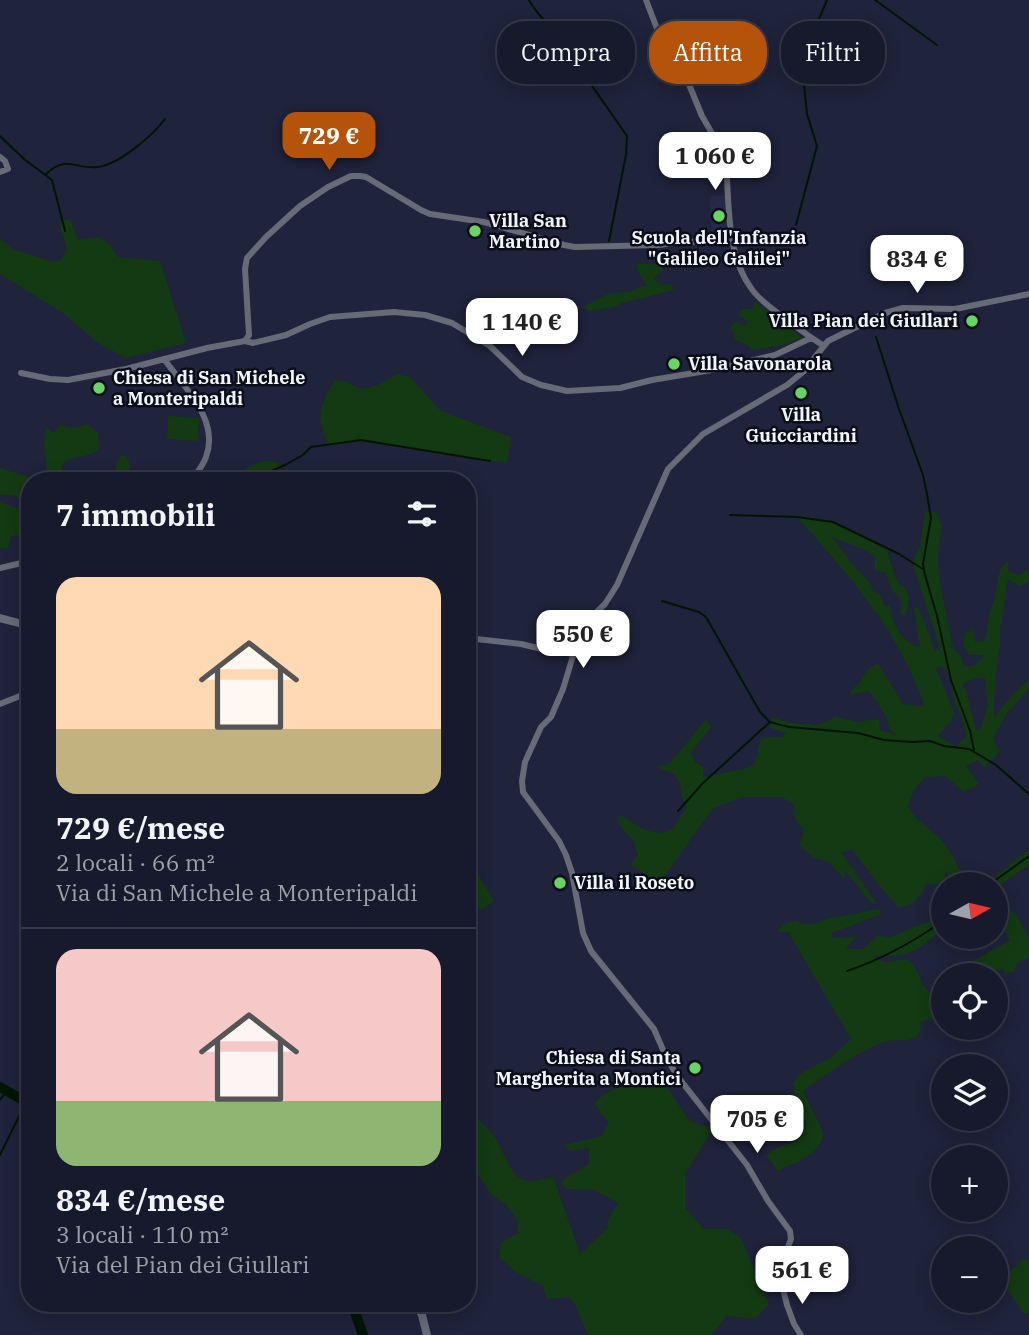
<!DOCTYPE html>
<html lang="it">
<head>
<meta charset="utf-8">
<style>
  body { margin:0; font-family:"IBM Plex Serif",serif; background:#242738; color:#f1f3f6; height:100vh; display:flex; flex-direction:column; font-size:26px; white-space:nowrap }
  * { box-sizing:border-box; margin:0 }
  p { font-size:23px; color:#9ea1a9 }
  .icon { flex:none; width:38px; height:38px; fill:none; stroke:currentColor; stroke-width:2; stroke-linecap:round; stroke-linejoin:round }
  .map { position:relative; flex:1; overflow:hidden }
  .sheet { position:absolute; left:21px; top:472px; width:455px; height:840px; display:flex; flex-direction:column; background:#171a2c; border-radius:28px; box-shadow:0 4px 18px #0003,0 0 0 2px #363848 }
  .sheet>* { flex:none }
  .hud { position:absolute; left:497px; top:21px; width:427px; height:63px; display:flex; gap:14px }
  .needle { width:46px; rotate:82deg }
  .controls { position:absolute; left:931px; top:872px; display:grid; gap:14px }
  .controls a { display:grid; place-items:center; width:77px; height:77px; border-radius:50%; background:#171a2c; box-shadow:0 4px 18px #0003,0 0 0 2px #363848; font-size:35px }
  .price { position:absolute; translate:-50% -60px; padding:0 16px; border-radius:14px; background:#fff; color:#222; font-size:23px; line-height:46px; filter:drop-shadow(0 2px 4px #0008) }
  .price::after { content:''; position:absolute; left:50%; top:42px; width:21px; height:16px; margin-left:-10px; background:inherit; clip-path:polygon(0 0,100% 0,50% 100%) }
  .price.active { background:#b45309; color:#fff }
  ul { padding:0; list-style:none }
  li { display:grid; align-content:center; gap:14px; height:371px; padding:0 35px }
  li+li { border-top:2px solid #363848 }
  li span { display:grid; place-items:center; height:217px; border-radius:21px; color:#555 }
  li>.icon { margin-inline-start:auto }
  span .icon { width:126px; height:126px; fill:#fffc; stroke-width:1 }
  li b { font-size:30px }
  h2 { display:flex; justify-content:space-between; align-items:center; height:84px; padding:0 35px; font-size:30px }
  .pill { padding:0 24px; border-radius:28px; background:#171a2c; box-shadow:0 4px 18px #0003,0 0 0 2px #363848; font-size:24px; line-height:63px }
  .pill.active { background:#b45309; color:#fff }
  .map>svg:first-child { display:block }
</style>
</head>
<body>
<div class="map">
<svg width="1029" height="1335" viewBox="0 0 1029 1335">
  <rect width="100%" height="100%" fill="#1f233b"/>
  <path fill="#252948" d="M726,195L728,239L712,240L710,196Z"/>
  <path fill="#143a13" fill-rule="evenodd" d="M70,219L78,240L99,237L109,244L118,257L160,261L186,343L126,358L98,343L63,313L0,274V238L13,249L53,262L60,261L67,249L59,221Z
    M636,263L663,265L662,271L657,275L654,280L663,285L671,284L674,290L622,303L614,307L590,311L583,307L608,294L632,291L640,287L646,286C643,276 637,275 636,263Z
    M754,301L776,316L802,338L783,345L752,350L749,346L735,340L734,334L730,328L736,322L746,326L747,321L740,317L739,313L743,309H752Z
    M398,374L410,377L441,411L511,437L507,462L490,461L361,440L328,444C315,418 320,403 335,380C348,381 348,384 358,388C371,392 387,379 398,374Z
    M168,416L199,418L198,441L167,439Z
    M60,424C70,429 77,428 87,424L98,433L99,449C84,463 56,449 62,481H46L48,479L44,445L46,428L54,433Z
    M124,455C133,462 128,471 129,481H113L117,462L121,456Z
    M268,461L278,462L285,481H235C246,468 250,463 268,461Z
    M0,468L29,477L37,481H30V504L13,495H0Z
    M0,502L30,513V542L17,535L10,537L8,549L0,548Z
    M925,512H936L942,525L937,559L941,589L953,647L961,657L963,664L967,667L977,664L984,655H969L963,644L965,633L973,630L975,642L984,641L987,632L989,615L994,601L1000,570L1008,560V571L1019,575L1029,569V582L1019,586L1008,579L1000,630V646L997,662L994,700V717L1014,693L1029,680V689L1007,713L993,739L1000,751L985,768L977,760L966,766L979,784L964,792L945,776L925,777L913,791L908,807C917,822 933,830 944,843C954,855 960,870 965,884H954L946,871L944,884H927C916,900 919,902 899,908L883,890L852,849L842,853L876,903H871L845,870L844,878L827,861L814,858L799,845L804,830L795,819L794,804L781,797H742L714,808L700,826L667,873L659,882L630,865L638,855L633,841L618,823L620,814L644,830L662,833L673,828L687,807L682,797L680,784L674,774L656,767L670,763L706,719L711,727L691,753L695,762L703,767V777L743,769L754,765L761,739L769,737H782L785,733L770,728L772,717L790,723L818,725L836,717L858,722L874,719L879,720L880,730L896,735L889,728L886,716L869,691L850,695C853,685 856,688 861,680C867,670 867,669 878,663L903,704L924,706C900,632 848,574 797,517L833,522L887,549L891,564L898,583L906,589L909,599L906,615H900L902,602L892,590L885,572L875,571V557L867,551L832,537L853,565L871,584L872,590L880,595L885,606H890C892,624 900,639 917,647L920,645L914,609L917,606L924,620L935,651L940,649L912,562L920,546ZM938,666L944,668L951,680L954,701L961,716L966,736L957,747L938,736L952,720L954,712L936,669ZM985,678L988,705L981,728L976,730L967,693L962,684L974,679Z
    M1029,850V865L996,888V884H985Z
    M477,873L494,901L480,910L467,888V879Z
    M879,909L881,914L832,933V938L856,937L846,949H863L878,935C892,941 899,933 911,928C918,925 926,923 934,920L938,913L943,911V929C930,939 918,952 901,955C891,957 882,954 873,957L885,962L907,959C920,968 919,985 931,994L936,985L943,982V1014L921,1022C920,1026 921,1030 919,1033C914,1044 894,1038 883,1042C855,1053 829,1073 803,1091L823,1132C823,1155 795,1162 778,1171L766,1155L781,1146L792,1143L807,1124L795,1100L793,1083L801,1073L830,1058L851,1039L788,932H777L783,924L796,921L804,924H814L827,919Z
    M1013,910L1029,937V958L1018,962L1013,972L1005,973L1003,969L989,973V975H952L956,971L1010,940L998,919Z
    M665,1085L690,1121L707,1127L711,1132L685,1174V1208L704,1229H728L741,1238L769,1304L755,1319L727,1316L711,1335H588L575,1305L569,1297L547,1299L543,1286L516,1272L499,1257L501,1242L519,1233L517,1220L507,1206L490,1193L467,1156V1107C475,1118 486,1125 493,1135C510,1159 510,1193 550,1177L554,1179L580,1254L608,1228L607,1221L618,1203L594,1190L567,1189L561,1184L564,1179L589,1164V1148L571,1151L564,1145L601,1136L609,1122L601,1114L595,1104C608,1082 643,1086 665,1085Z
    M1022,1260H1029V1313H1023L1007,1288L1009,1273Z"/>
  <g fill="none" stroke-linecap="round" stroke-linejoin="round">
    <path stroke="#021502" stroke-width="2" d="M529,0C537,15 549,24 558,37L627,136L626,155L609,241
      M875,0L937,45
      M0,136L24,159L52,180L65,231
      M46,174C68,154 75,170 98,167C120,164 153,135 165,119
      M796,225L817,146L807,114L804,85L805,73L819,19L827,0
      M876,337L899,409L923,475L927,494L931,518L923,564L925,575L937,616L951,680L970,731L974,750
      M252,481L256,478L287,464L303,455L311,447L361,440L490,461
      M730,515L797,517L833,522L899,554L923,569
      M662,601L699,612L706,617L760,712L770,722L789,727L858,733L884,740L913,742L930,741L944,746L969,749L996,765L1029,794
      M678,811L703,783L770,722
      M990,884L1029,856
      M847,971C883,959 913,942 943,921
      M0,1100L7,1091
      M0,1155L26,1102"/>
    <path stroke="#021502" stroke-width="10" d="M0,1087L30,1104
      M352,1304L363,1335"/>
    <path stroke="#676a77" stroke-width="6" d="M646,0L664,47L686,77L702,116L724,154L726,160C729,201 726,254 751,288C758,299 769,306 779,314C794,325 808,336 824,346
      M0,157L5,161L8,169L0,172
      M245,341L253,343L286,335L310,324L330,317L394,312L425,315L452,323L490,346L522,377L541,385L567,391L620,388L652,380L712,370L775,355L811,338
      M164,359C184,387 220,420 206,457C203,466 196,474 191,481
      M21,373L50,379L68,380L126,369L207,348L245,341L249,335L245,269L247,258L266,237L300,206L328,187L351,176H360L366,177L421,210L430,214L484,222L564,245L575,247L659,245L680,242L732,241
      M0,568L30,561
      M467,638L521,644L546,650L574,654
      M0,704L30,692
      M801,1335L794,1324L787,1305L782,1285V1263L791,1239L790,1231L768,1201L747,1165L678,1077L667,1059L654,1029L591,951L583,933L572,873L566,855L559,841L523,792L522,781L525,762L541,727L551,717L563,689L582,626L605,604L617,585L668,469L703,434L787,385L803,372L828,341L885,313L903,308L955,309L1029,294"/>
    <path stroke="#676a77" stroke-width="8" d="M0,618L30,626
      M416,1304L422,1315L427,1335"/>
  </g>
  <g fill="#68d465" stroke="#0b0d18" stroke-width="2.5">
    <circle cx="719" cy="216" r="7"/>
    <circle cx="475" cy="231" r="7"/>
    <circle cx="972" cy="321" r="7"/>
    <circle cx="674" cy="364" r="7"/>
    <circle cx="99" cy="388" r="7"/>
    <circle cx="801" cy="393" r="7"/>
    <circle cx="560" cy="883" r="7"/>
    <circle cx="695" cy="1068" r="7"/>
  </g>
  <g text-anchor="middle" stroke-width="5" stroke-linejoin="round" paint-order="stroke">
    <g font-size="18" font-weight="bold" fill="#f1f3fd" stroke="#0b0d18" text-anchor="start">
      <text x="489" y="227">Villa San<tspan x="489" dy="21">Martino</tspan></text>
      <text x="719" y="244" text-anchor="middle">Scuola dell'Infanzia<tspan x="719" dy="21">"Galileo Galilei"</tspan></text>
      <text x="958" y="327" text-anchor="end">Villa Pian dei Giullari</text>
      <text x="688" y="370">Villa Savonarola</text>
      <text x="113" y="384">Chiesa di San Michele<tspan x="113" dy="21">a Monteripaldi</tspan></text>
      <text x="801" y="421" text-anchor="middle">Villa<tspan x="801" dy="21">Guicciardini</tspan></text>
      <text x="574" y="889">Villa il Roseto</text>
      <text x="681" y="1064" text-anchor="end">Chiesa di Santa<tspan x="681" dy="21">Margherita a Montici</tspan></text>
    </g>
  </g>
</svg>
<div class="controls">
<a><svg class="needle" viewBox="-14 -14 28 28"><path d="M0-13l5 13h-10z" fill="#e53935"/><path d="M0 13l5-13h-10z" fill="#9ea1a9"/></svg></a>
<a><svg class="icon" aria-label="locate" viewBox="0 0 24 24"><circle cx="12" cy="12" r="6"/><path d="M12 2v4M12 18v4M2 12h4M18 12h4"/></svg></a>
<a><svg class="icon" aria-label="layers" viewBox="0 0 24 24"><path d="M12 4l9 5-9 5-9-5zM3 14l9 5 9-5"/></svg></a>
<a>+</a>
<a>−</a>
</div>
<b class="price active" style="left:329px;top:172px">729 €</b>
<b class="price" style="left:715px;top:192px">1 060 €</b>
<b class="price" style="left:917px;top:295px">834 €</b>
<b class="price" style="left:522px;top:358px">1 140 €</b>
<b class="price" style="left:583px;top:670px">550 €</b>
<b class="price" style="left:757px;top:1155px">705 €</b>
<b class="price" style="left:802px;top:1306px">561 €</b>
<div class="hud">
<a class="pill">Compra</a>
<a class="pill active">Affitta</a>
<a class="pill">Filtri</a>
</div>
<section class="sheet">
<h2>7 immobili<svg class="icon" aria-label="filters" viewBox="0 0 24 24"><path d="M4 7h16M4 17h16"/><circle cx="9" cy="7" r="2"/><circle cx="15" cy="17" r="2"/></svg></h2>
<ul>
<li><span style="background:linear-gradient(#ffd9b3 70%,#c2b280 0)"><svg class="icon" aria-label="home" viewBox="0 0 24 24"><path d="M3 11l9-7 9 7M6 9v11h12V9"/></svg></span><div><b>729 €/mese</b><p>2 locali · 66 m²</p><p>Via di San Michele a Monteripaldi</p></div></li>
<li><span style="background:linear-gradient(#f6c9c9 70%,#8fb573 0)"><svg class="icon" aria-label="home" viewBox="0 0 24 24"><path d="M3 11l9-7 9 7M6 9v11h12V9"/></svg></span><div><b>834 €/mese</b><p>3 locali · 110 m²</p><p>Via del Pian dei Giullari</p></div></li>
</ul>
</section>
</div>
</body>
</html>
